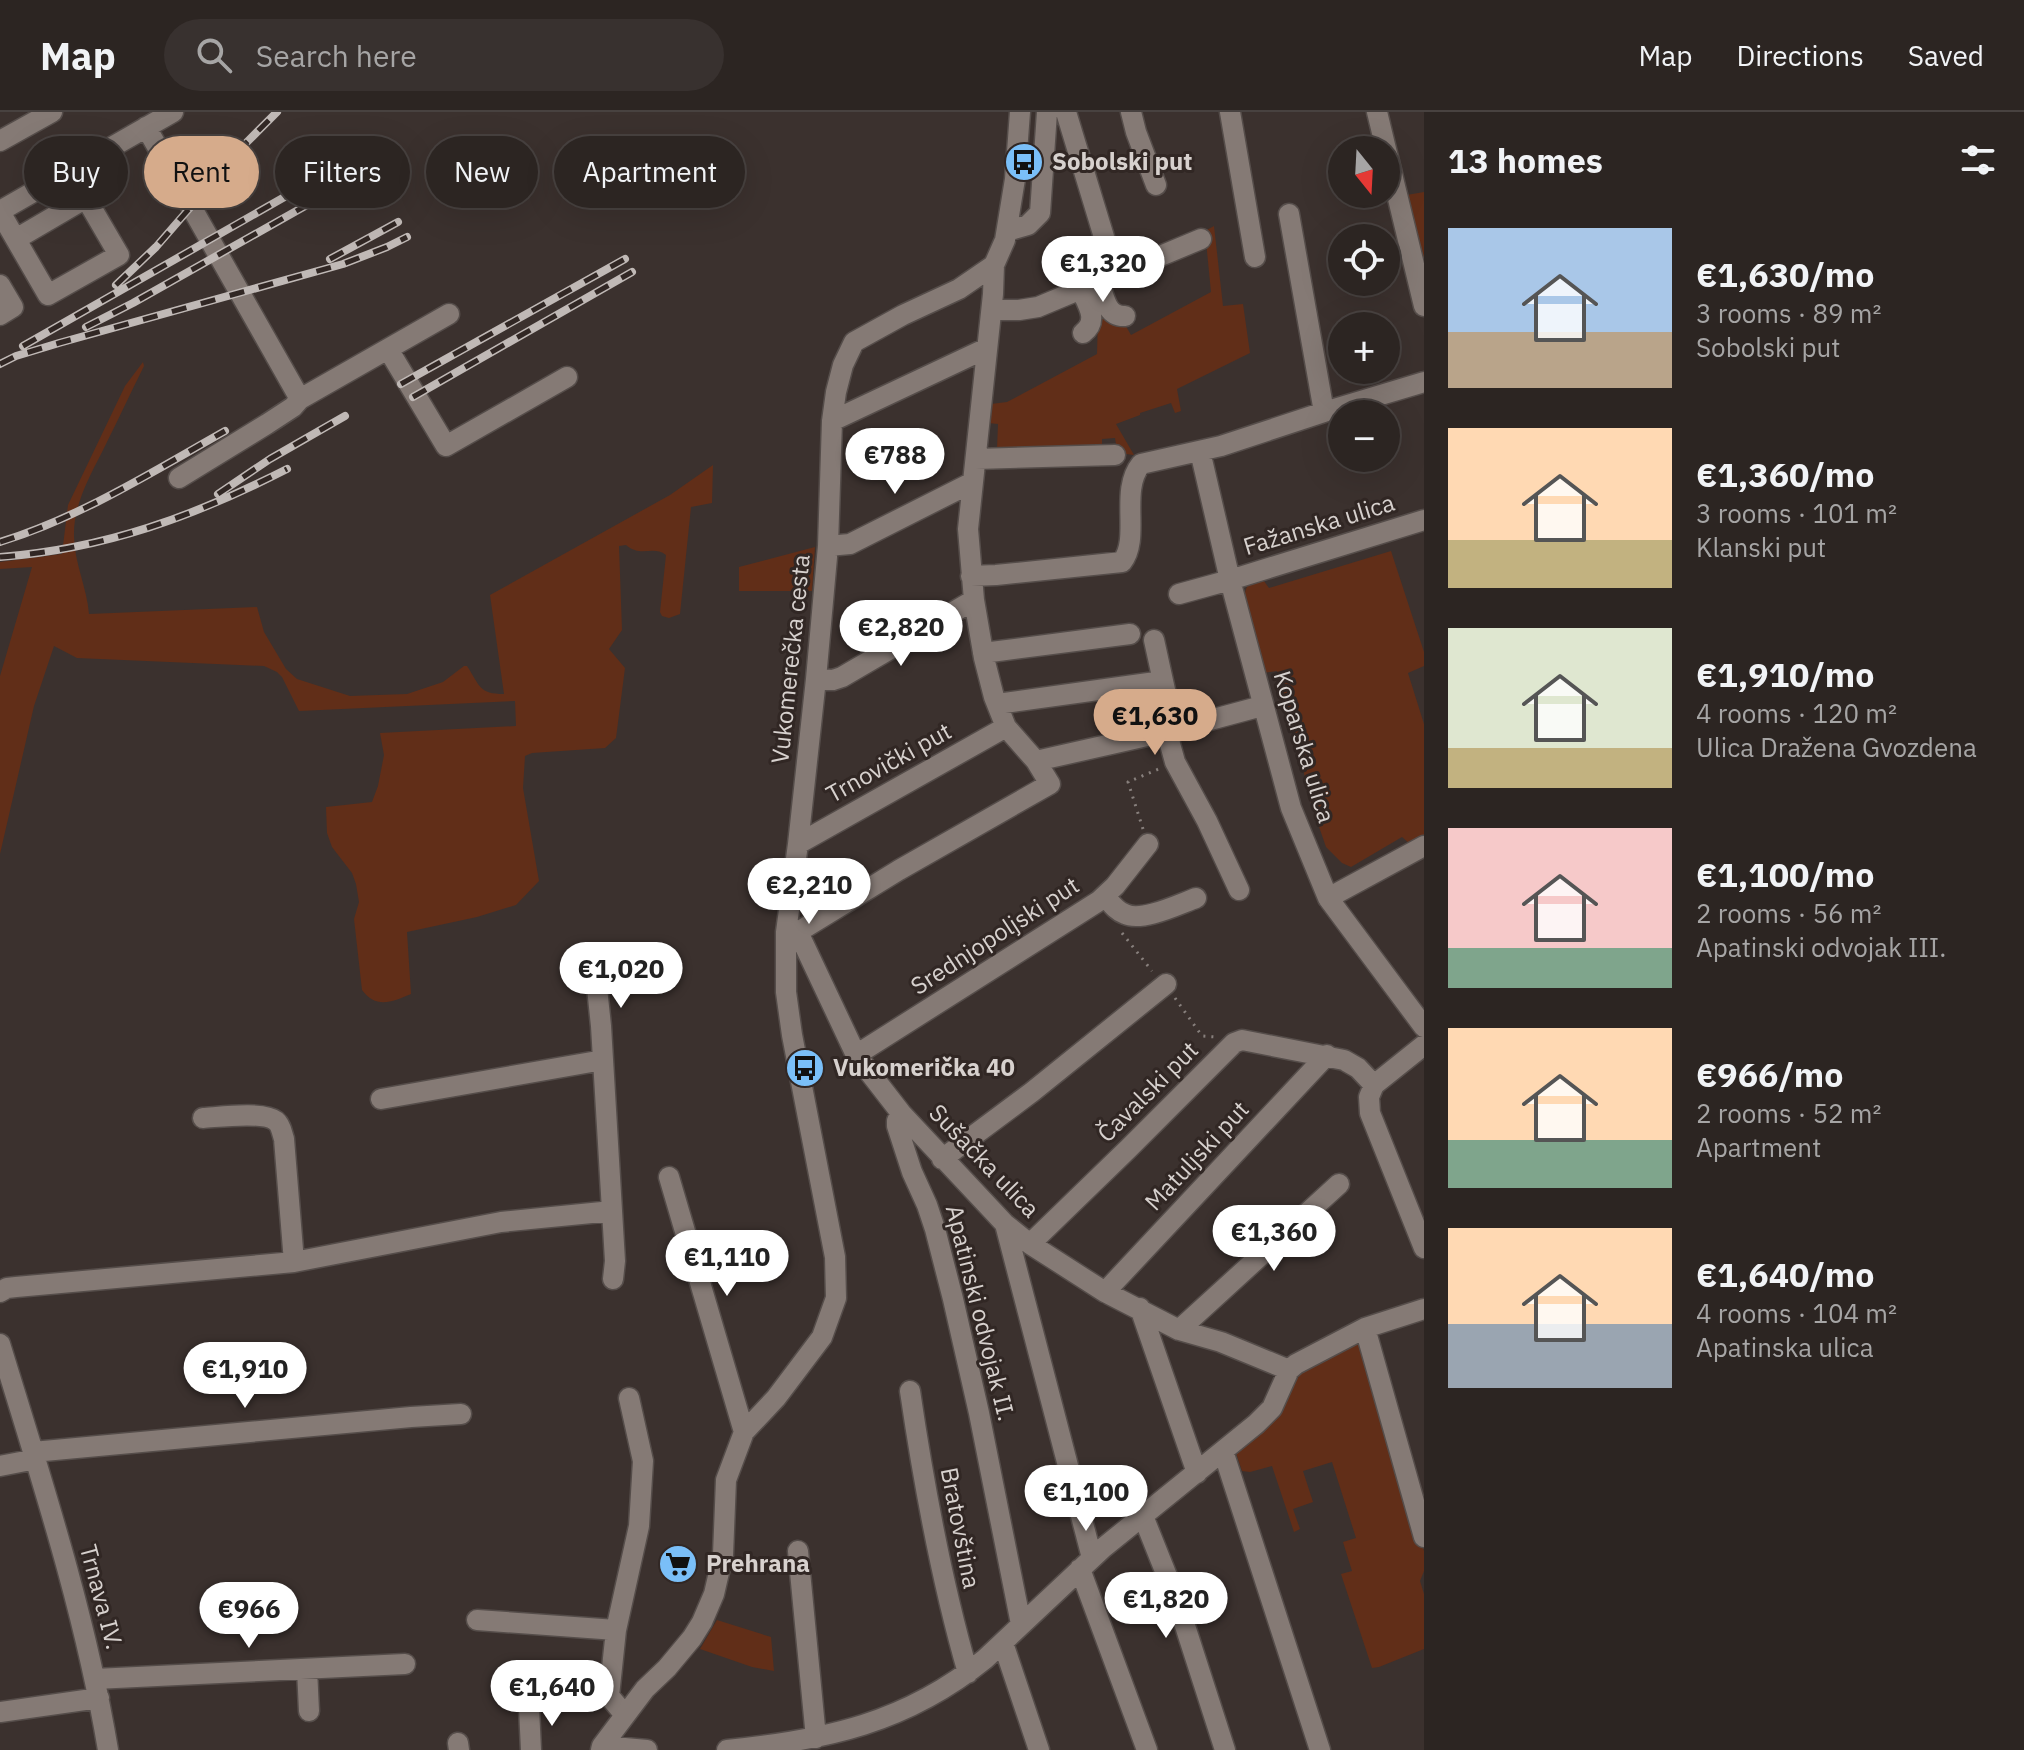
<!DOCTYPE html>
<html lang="en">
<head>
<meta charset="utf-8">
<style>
  body { margin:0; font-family:"IBM Plex Sans",sans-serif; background:#38312f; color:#f1f3f6; height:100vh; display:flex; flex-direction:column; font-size:30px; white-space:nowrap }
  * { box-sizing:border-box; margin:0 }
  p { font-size:26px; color:#a6a5a5 }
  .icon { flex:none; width:44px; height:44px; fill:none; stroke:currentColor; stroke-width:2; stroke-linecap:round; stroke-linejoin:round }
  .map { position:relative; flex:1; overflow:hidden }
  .panel { display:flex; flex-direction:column; background:#2c2522; width:600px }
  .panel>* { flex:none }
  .banner { position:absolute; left:24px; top:24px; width:760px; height:72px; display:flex; gap:16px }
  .needle { width:52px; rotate:162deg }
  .controls { position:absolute; left:1328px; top:24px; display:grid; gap:16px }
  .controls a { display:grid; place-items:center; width:72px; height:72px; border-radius:50%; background:#2c2522; box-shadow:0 8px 32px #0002,0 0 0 2px #484240; font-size:40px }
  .price { position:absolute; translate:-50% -68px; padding:0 18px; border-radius:28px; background:#fff; color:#222; font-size:26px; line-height:52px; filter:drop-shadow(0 2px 4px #0008) }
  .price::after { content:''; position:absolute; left:50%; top:48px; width:24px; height:18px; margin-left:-12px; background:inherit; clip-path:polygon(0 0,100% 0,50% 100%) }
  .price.current { background:#d6ab8b; color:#111 }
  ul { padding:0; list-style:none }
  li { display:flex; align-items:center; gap:24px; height:200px; padding:0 24px }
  li span { display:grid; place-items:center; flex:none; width:224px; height:160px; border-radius:0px; color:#555 }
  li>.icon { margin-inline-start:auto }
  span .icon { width:96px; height:96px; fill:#fffc; stroke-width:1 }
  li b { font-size:34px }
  h2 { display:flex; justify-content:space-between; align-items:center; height:96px; padding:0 24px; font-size:34px }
  .chip { padding:0 28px; border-radius:36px; background:#2c2522; box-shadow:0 8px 32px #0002,0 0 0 2px #484240; font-size:28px; line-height:72px }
  .chip.current { background:#d6ab8b; color:#111 }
  header { display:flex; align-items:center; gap:48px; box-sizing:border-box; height:112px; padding:0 40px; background:#2c2522; border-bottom:2px solid #484240 }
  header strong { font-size:38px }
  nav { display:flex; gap:44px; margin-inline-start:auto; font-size:28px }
  .search { width:560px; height:72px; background:#38312f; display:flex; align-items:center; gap:20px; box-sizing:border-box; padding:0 28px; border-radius:44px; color:#a6a5a5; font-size:30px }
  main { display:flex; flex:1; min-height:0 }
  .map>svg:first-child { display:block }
</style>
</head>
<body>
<header>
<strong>Map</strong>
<div class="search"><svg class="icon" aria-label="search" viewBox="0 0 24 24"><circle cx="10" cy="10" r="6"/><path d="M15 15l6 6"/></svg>Search here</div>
<nav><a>Map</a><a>Directions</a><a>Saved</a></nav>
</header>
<main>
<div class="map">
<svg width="1424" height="1638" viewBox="0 0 1424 1638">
  <rect width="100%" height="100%" fill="#3b312e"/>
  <path fill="#612e18" d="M1424,80V170L1401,84Z
    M1214,114L1223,194L1243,192L1250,241L1177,277L1181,299L1175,301L1171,291L1140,301V303L1116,312L1134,343L1126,342L1124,345H1118L1115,326L1102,327V332L1040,337H997L998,312L988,311L991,292L1007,290L1097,242L1098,206L1092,184L1124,211L1131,223L1211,180L1205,119Z
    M143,250L144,254C131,280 119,306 106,332C92,361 73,391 74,424C74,450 87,476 89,502L257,495L264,520L286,557L297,567L350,584L407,582L443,570L464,554H467C480,574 479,582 504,582L490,483L670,383L713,353L712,391L691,395L680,502L669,506L662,504L660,500L666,443C653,433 641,446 626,433L619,434L622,518L609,537L625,556L616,626L605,636L532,641L525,644L523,676L539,769L516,793L477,805L407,820L411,882C392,890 376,897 362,878L354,807L359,790L356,772L352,761L332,735L327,721L326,695L372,690L378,674L384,643L380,621L516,614L515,589L299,599L282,565L277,560L264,554L77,546L54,534L34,594L0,742V564L32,455L0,457V450L62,442L68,393L125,274Z
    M815,435L812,479H739V455Z
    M1391,439L1424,540V554L1408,561L1424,612V725L1411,733L1402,725L1351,755L1342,751L1326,735L1315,703L1277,559L1262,561L1245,481C1247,471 1252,469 1261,465L1269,476Z
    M1363,1227L1424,1439V1459L1420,1469L1424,1482V1537L1379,1555L1372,1556L1341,1462L1352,1459L1343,1430L1356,1426L1332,1350L1303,1359L1313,1390L1293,1397L1300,1417L1294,1420L1272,1354L1250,1360L1242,1359L1235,1338L1283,1297L1293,1274L1302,1259Z
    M717,1508L771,1525L774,1559L752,1555L700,1537Z"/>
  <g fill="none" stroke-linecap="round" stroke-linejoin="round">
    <defs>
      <path id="minor" d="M1066,0L1104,125L1108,165
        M1131,0L1136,20L1156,73
        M1230,0L1255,145
        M1377,0L1424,194
        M146,15L300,287L449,202
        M0,29L52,0
        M0,99L173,0
        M0,100L48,183L119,143L70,59
        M1289,102L1324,300
        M1007,119L1028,113L1040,101L1047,0
        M16,127L86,86
        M1099,169C1104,184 1106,205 1125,204
        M0,173L13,195L0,203
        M1081,178C1088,193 1099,209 1083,221
        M992,198H1019L1038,195L1201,127
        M388,237L446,334L567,265
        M832,309L987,236
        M1200,339L1230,468L1291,696L1328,786L1424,915
        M976,347L1115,343
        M179,366L267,312L293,295L300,287
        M828,434L850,432L973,370
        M971,464L996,463L1122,450C1141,426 1119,379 1141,352L1221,334L1324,300L1424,270
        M1179,482L1230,468L1424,408
        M1154,528L1163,569
        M983,541L1130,522
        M816,567L833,568L842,565L974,488
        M997,592L1163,569L1172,609L1169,619L1170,632L1175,650L1207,709L1239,778
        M1036,649L1169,619L1262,594
        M798,732L1006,615
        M1105,784C1111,791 1116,799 1125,802C1142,810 1177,793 1196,786
        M1328,786L1424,734
        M786,820H798L856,943L901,1001L1005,1112L1030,1132L1105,1180L1179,1218L1221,1230L1289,1258
        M798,820L899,758L1050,672L1036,649L1006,615L994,585L984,546L974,488L968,417L993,182L994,153
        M593,858L596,866L601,914L615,1149L613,1167
        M856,943L1099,789L1115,774L1148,732
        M1374,973L1424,933
        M381,987L603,948
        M901,1001L897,1009V1014L912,1060L927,1093L935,1117L953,1187L979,1301L1021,1512
        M203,1006C220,1005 263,999 276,1009C281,1013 282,1021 284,1027L294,1150
        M942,1047L1032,980L1166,872
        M669,1065L744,1320
        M1005,1112L1092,1446
        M1030,1132L1128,1037L1234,931L1242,928L1344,948L1358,956L1374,973L1369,985L1370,1001L1424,1136
        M0,1180L7,1176L16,1175L294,1150L501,1110L612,1099
        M1105,1180L1327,943
        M1140,1196L1197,1361
        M1365,1216L1424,1425
        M1179,1218L1339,1072
        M0,1232C41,1366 85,1500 108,1638
        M910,1279C924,1374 941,1468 968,1561
        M1223,1339L1320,1638
        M33,1340L411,1305L461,1302
        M0,1354L36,1347
        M1143,1404L1177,1489L1225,1638
        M798,1439L816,1626
        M1080,1457L1147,1638
        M477,1508L616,1518
        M1003,1531L1039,1638
        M307,1557L309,1599
        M95,1567L405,1552
        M529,1596L531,1638
        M0,1600L99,1586
        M625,1603L609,1584L616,1518L639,1414L643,1349L629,1286
        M458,1631L459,1638
        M602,1634L647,1638
        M601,1638L602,1634L645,1577L667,1556L692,1526L702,1510L714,1482L723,1443L726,1368L744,1320L776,1286L822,1225L836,1186L835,1145L792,923L786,880V820L798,732L816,567L828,434L832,309L836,280L843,253L854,230L903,203L959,177L994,153L1005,128L1015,67L1020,0
        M727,1638C826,1628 906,1611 985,1547L1103,1436L1256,1312L1272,1296L1289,1258L1296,1252L1365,1216L1424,1197"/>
    </defs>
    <use href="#minor" stroke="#554d4a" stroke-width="23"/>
    <path stroke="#88807d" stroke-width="3" stroke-dasharray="2 6" stroke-linecap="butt" d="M1143,717L1128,670L1161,656
      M1122,821L1152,859
      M1175,886L1202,924L1216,925"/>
    <use href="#minor" stroke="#857a75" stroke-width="20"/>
    <defs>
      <path id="rail" d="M330,147L398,110
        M116,173L156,135L247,30L277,0
        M86,215L133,191L369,58
        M23,234L360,42
        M0,252L16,244L59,231L343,152L387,135L407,125
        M401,272L625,147
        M413,285L632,160
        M218,382L270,347L345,304
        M0,430C81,405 152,360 225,319
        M0,445C105,437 195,404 287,357"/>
    </defs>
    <use href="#rail" stroke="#c0b9b6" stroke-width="8"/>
    <use href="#rail" stroke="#312724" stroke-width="5" stroke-dasharray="15" stroke-linecap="butt"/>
  </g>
  <defs>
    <symbol id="bus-disc" viewBox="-11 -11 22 22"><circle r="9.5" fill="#7abff8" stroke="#312724"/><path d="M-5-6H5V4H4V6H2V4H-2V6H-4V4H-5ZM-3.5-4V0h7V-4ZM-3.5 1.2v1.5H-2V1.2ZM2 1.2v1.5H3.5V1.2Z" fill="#111"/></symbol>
    <symbol id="supermarket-disc" viewBox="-11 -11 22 22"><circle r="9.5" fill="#7abff8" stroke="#312724"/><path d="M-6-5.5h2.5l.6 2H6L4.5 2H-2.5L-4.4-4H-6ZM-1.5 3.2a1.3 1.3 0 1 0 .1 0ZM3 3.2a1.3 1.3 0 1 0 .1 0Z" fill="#111"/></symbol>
  </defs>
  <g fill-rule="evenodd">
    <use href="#bus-disc" x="1002" y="28" width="44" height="44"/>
    <use href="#bus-disc" x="783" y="934" width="44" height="44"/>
    <use href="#supermarket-disc" x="656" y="1430" width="44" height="44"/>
  </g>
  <g text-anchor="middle" stroke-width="6" stroke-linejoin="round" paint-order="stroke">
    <g font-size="24" font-weight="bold" fill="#d7d1ce" stroke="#312724" text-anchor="start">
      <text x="1052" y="58">Sobolski put</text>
      <text x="833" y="964">Vukomerička 40</text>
      <text x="706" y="1460">Prehrana</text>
    </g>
    <g font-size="24" fill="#d7d1ce" stroke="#312724">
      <text transform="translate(1319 413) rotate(-17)" y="8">Fažanska ulica</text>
      <text transform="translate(791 547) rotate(-84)" y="8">Vukomerečka cesta</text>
      <text transform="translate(1304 635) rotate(73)" y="8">Koparska ulica</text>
      <text transform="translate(889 651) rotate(-29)" y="8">Trnovički put</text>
      <text transform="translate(995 824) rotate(-33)" y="8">Srednjopoljski put</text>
      <text transform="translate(1148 980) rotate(-45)" y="8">Čavalski put</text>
      <text transform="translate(1197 1044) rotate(-47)" y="8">Matuljski put</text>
      <text transform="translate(984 1049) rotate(46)" y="8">Sušačka ulica</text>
      <text transform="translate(980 1201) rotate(76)" y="8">Apatinski odvojak II.</text>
      <text transform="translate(960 1416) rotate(79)" y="8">Bratovština</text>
      <text transform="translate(101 1485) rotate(75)" y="8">Trnava IV.</text>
    </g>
  </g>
</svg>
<div class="controls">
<a><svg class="needle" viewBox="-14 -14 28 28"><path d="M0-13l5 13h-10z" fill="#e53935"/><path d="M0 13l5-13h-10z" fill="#a6a5a5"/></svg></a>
<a><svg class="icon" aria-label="locate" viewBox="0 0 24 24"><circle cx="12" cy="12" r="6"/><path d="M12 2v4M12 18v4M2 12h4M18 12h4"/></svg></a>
<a>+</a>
<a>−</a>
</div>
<b class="price" style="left:1103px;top:192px">€1,320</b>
<b class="price" style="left:895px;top:384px">€788</b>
<b class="price" style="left:901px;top:556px">€2,820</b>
<b class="price current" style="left:1155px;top:645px">€1,630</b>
<b class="price" style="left:809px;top:814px">€2,210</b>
<b class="price" style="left:621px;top:898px">€1,020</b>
<b class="price" style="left:1274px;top:1161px">€1,360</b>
<b class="price" style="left:727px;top:1186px">€1,110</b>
<b class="price" style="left:245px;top:1298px">€1,910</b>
<b class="price" style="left:1086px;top:1421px">€1,100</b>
<b class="price" style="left:1166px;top:1528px">€1,820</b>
<b class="price" style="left:249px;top:1538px">€966</b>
<b class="price" style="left:552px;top:1616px">€1,640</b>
<div class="banner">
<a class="chip">Buy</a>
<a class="chip current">Rent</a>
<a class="chip">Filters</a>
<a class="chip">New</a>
<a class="chip">Apartment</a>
</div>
</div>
<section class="panel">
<h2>13 homes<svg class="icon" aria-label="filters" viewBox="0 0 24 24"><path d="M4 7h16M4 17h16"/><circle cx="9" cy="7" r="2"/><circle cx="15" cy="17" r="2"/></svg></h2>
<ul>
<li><span style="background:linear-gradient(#a9c7e8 65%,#b9a48a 0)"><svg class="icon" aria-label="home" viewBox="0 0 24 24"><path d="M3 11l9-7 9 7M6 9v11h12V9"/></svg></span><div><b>€1,630/mo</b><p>3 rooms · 89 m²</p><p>Sobolski put</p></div></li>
<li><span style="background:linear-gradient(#ffd9b3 70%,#c2b280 0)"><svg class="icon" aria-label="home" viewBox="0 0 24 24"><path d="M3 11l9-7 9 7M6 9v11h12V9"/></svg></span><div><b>€1,360/mo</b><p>3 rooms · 101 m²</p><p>Klanski put</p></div></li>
<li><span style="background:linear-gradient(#dfe7d0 75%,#c2b280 0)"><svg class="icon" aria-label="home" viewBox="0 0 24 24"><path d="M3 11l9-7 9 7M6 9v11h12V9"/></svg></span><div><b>€1,910/mo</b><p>4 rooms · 120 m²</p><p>Ulica Dražena Gvozdena</p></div></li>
<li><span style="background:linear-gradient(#f6c9c9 75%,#7fa58c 0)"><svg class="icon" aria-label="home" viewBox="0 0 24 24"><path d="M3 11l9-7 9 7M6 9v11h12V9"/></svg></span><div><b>€1,100/mo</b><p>2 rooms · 56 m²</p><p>Apatinski odvojak III.</p></div></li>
<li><span style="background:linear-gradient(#ffd9b3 70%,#7fa58c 0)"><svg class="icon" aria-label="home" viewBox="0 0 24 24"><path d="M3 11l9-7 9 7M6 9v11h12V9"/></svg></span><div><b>€966/mo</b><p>2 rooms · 52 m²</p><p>Apartment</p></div></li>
<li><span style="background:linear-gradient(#ffd9b3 60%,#9aa5b1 0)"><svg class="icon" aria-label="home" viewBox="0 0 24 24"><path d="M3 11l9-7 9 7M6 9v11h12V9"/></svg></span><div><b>€1,640/mo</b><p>4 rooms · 104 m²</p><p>Apatinska ulica</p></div></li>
</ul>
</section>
</main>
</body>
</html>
